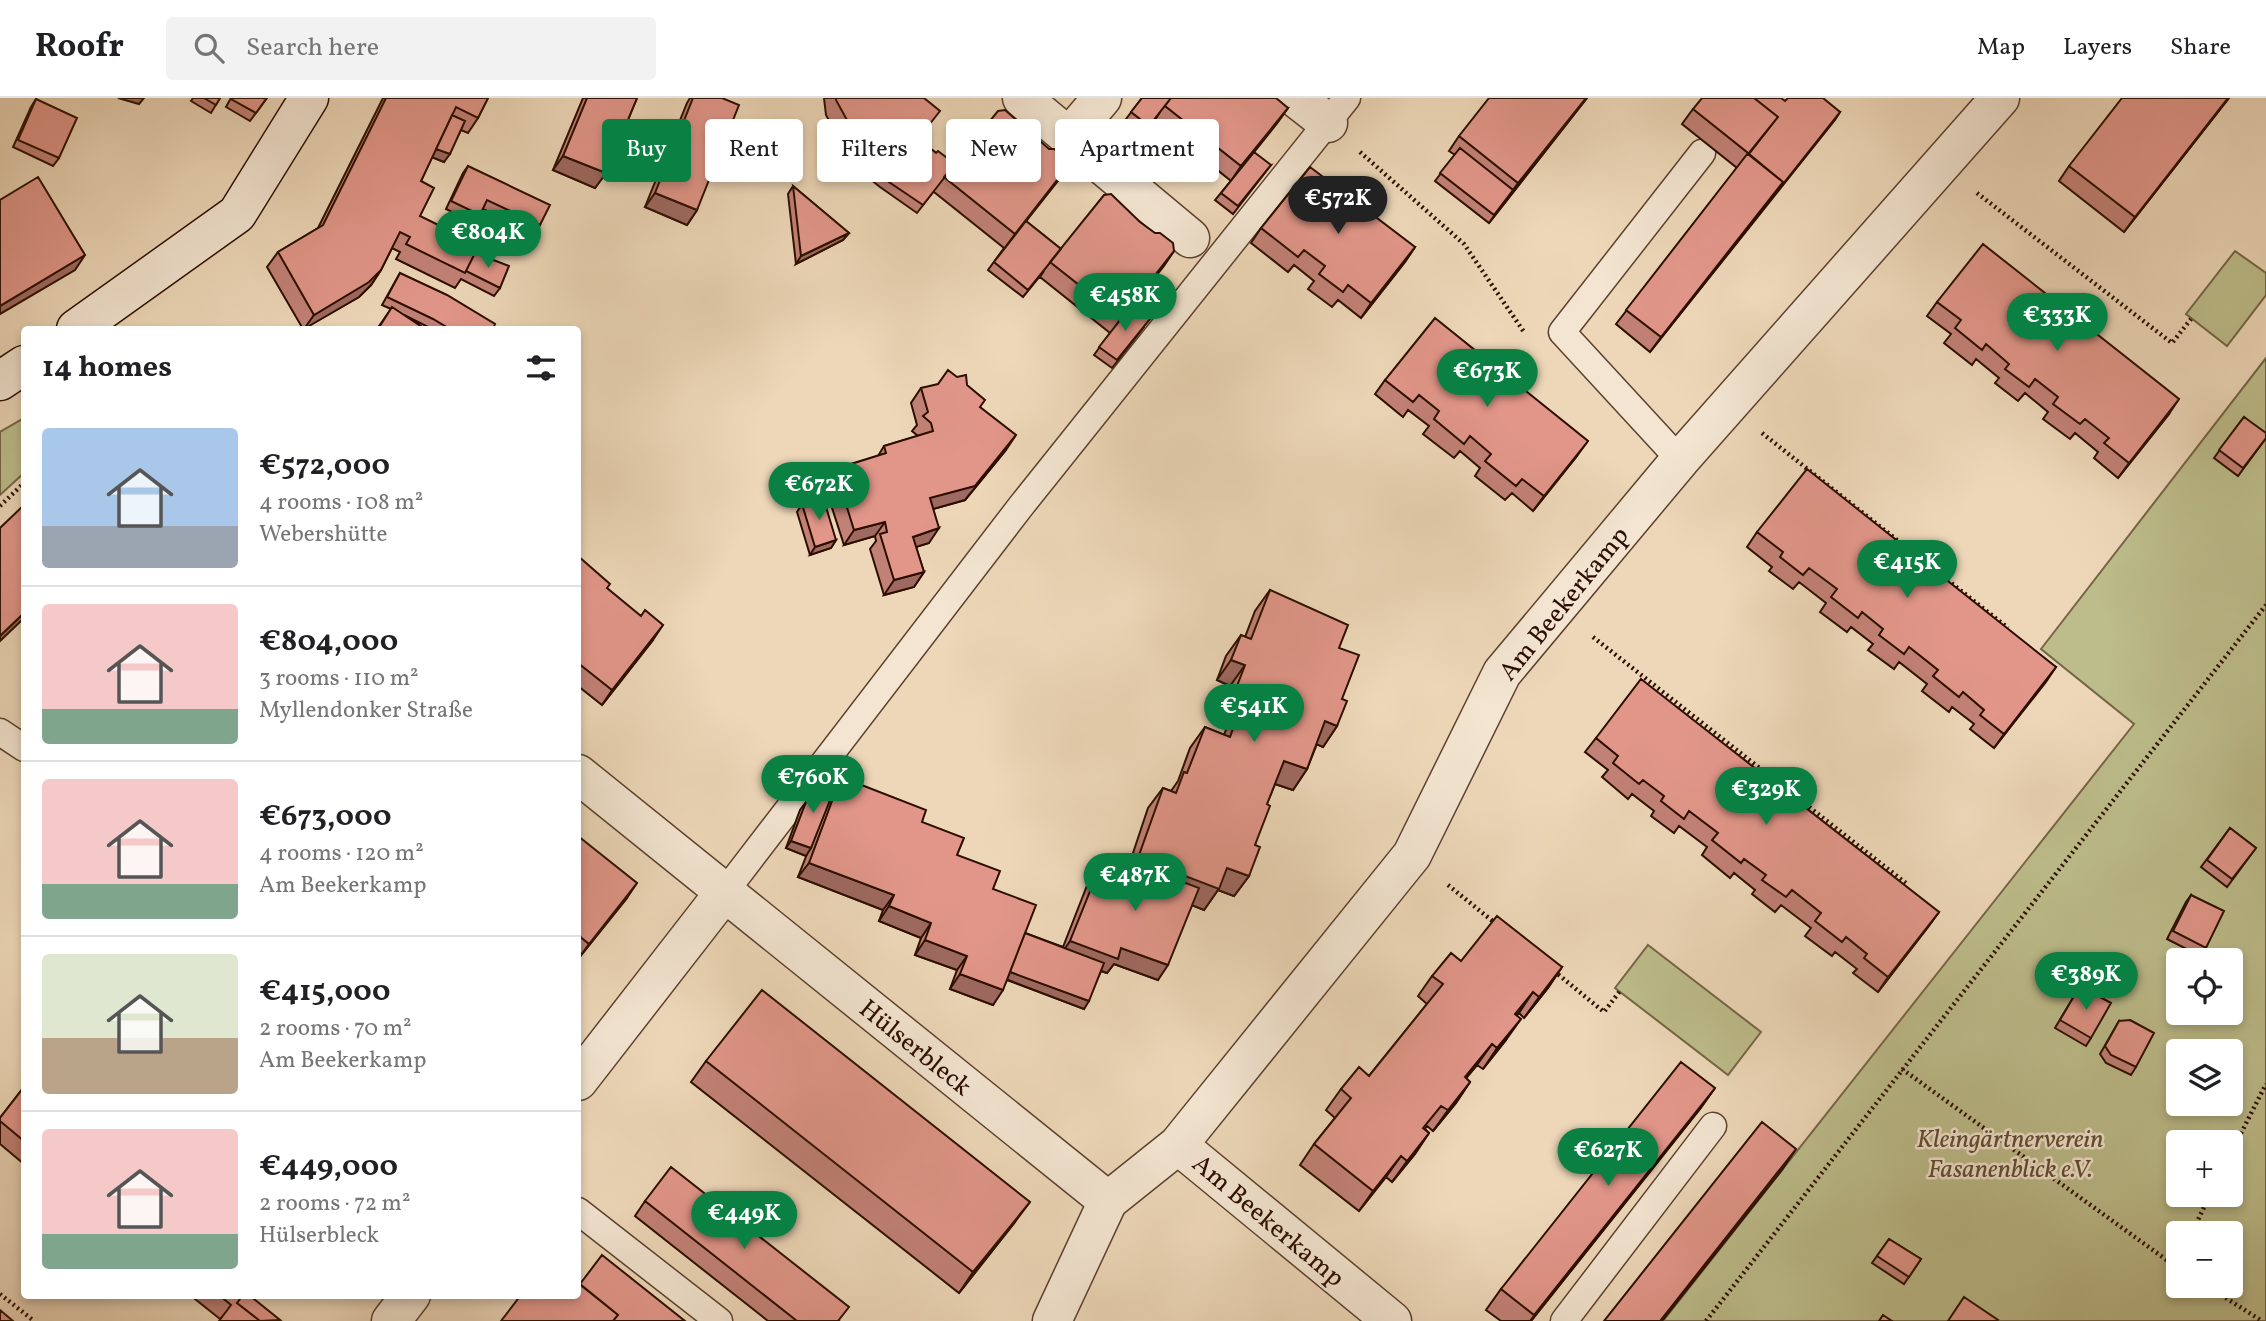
<!DOCTYPE html>
<html lang="en">
<head>
<meta charset="utf-8">
<style>
  body { margin:0; font-family:Vollkorn,serif; background:#f2f2f2; color:#202124; height:100vh; display:flex; flex-direction:column; font-size:26px; white-space:nowrap }
  * { box-sizing:border-box; margin:0 }
  p { font-size:23px; color:#757577 }
  .icon { flex:none; width:38px; height:38px; fill:none; stroke:currentColor; stroke-width:2; stroke-linecap:round; stroke-linejoin:round }
  .map { position:relative; flex:1; overflow:hidden }
  .side { position:absolute; left:21px; top:228px; width:560px; height:973px; display:flex; flex-direction:column; background:#fff; border-radius:7px; box-shadow:0 4px 10px #0003 }
  .side>* { flex:none }
  .guide { position:absolute; left:602px; top:21px; width:665px; height:63px; display:flex; gap:14px }
  .fabs { position:absolute; left:2166px; top:850px; display:grid; gap:14px }
  .fabs a { display:grid; place-items:center; width:77px; height:77px; border-radius:7px; background:#fff; box-shadow:0 4px 10px #0003; font-size:35px }
  .price { position:absolute; translate:-50% -60px; padding:0 16px; border-radius:24px; background:#0b8043; color:#fff; font-size:23px; line-height:46px; filter:drop-shadow(0 2px 4px #0008) }
  .price::after { content:''; position:absolute; left:50%; top:42px; width:21px; height:16px; margin-left:-10px; background:inherit; clip-path:polygon(0 0,100% 0,50% 100%) }
  .price.current { background:#222; color:#fff }
  ul { padding:0; list-style:none }
  li { display:flex; align-items:center; gap:21px; height:175px; padding:0 21px }
  li+li { border-top:2px solid #e0e0e0 }
  li span { display:grid; place-items:center; flex:none; width:196px; height:140px; border-radius:7px; color:#555 }
  li>.icon { margin-inline-start:auto }
  span .icon { width:84px; height:84px; fill:#fffc; stroke-width:1 }
  li b { font-size:30px }
  h2 { display:flex; justify-content:space-between; align-items:center; height:84px; padding:0 21px; font-size:30px }
  .pill { padding:0 24px; border-radius:7px; background:#fff; box-shadow:0 4px 10px #0003; font-size:24px; line-height:63px }
  .pill.current { background:#0b8043; color:#fff }
  header { display:flex; align-items:center; gap:42px; box-sizing:border-box; height:98px; padding:0 35px; background:#fff; border-bottom:2px solid #e0e0e0 }
  header strong { font-size:33px }
  nav { display:flex; gap:38px; margin-inline-start:auto; font-size:24px }
  .search { width:490px; height:63px; background:#f2f2f2; display:flex; align-items:center; gap:18px; box-sizing:border-box; padding:0 24px; border-radius:7px; color:#757577; font-size:26px }
  .map>svg:first-child { display:block }
</style>
</head>
<body>
<header>
<strong>Roofr</strong>
<div class="search"><svg class="icon" aria-label="search" viewBox="0 0 24 24"><circle cx="10" cy="10" r="6"/><path d="M15 15l6 6"/></svg>Search here</div>
<nav><a>Map</a><a>Layers</a><a>Share</a></nav>
</header>
<div class="map">
<svg width="2266" height="1223" viewBox="0 0 2266 1223">
  <rect width="100%" height="100%" fill="#edd7b8"/>
  <filter id="stains"><feTurbulence type="fractalNoise" baseFrequency=".00286" numOctaves="4"/><feColorMatrix values="0 0 0 0 .2 0 0 0 0 .09 0 0 0 0 .02 0 0 0 .5 -.17"/></filter>
  <radialGradient id="worn" r=".72"><stop offset=".6" stop-color="#630" stop-opacity="0"/><stop offset="1" stop-color="#630" stop-opacity=".3"/></radialGradient>
  <path fill="#bdbd8b" stroke="#746646" stroke-width="2" fill-rule="evenodd" d="M2235,153L2266,175V197L2227,248L2186,216Z
    M2266,260V1223H1663L2134,626L2041,551ZM2179,863H2231V915H2179ZM2179,954H2231V1006H2179ZM2179,1045H2231V1097H2179ZM2179,1136H2231V1188H2179Z
    M24,320V375L0,397V334Z
    M1648,847L1761,934L1728,977L1615,890Z"/>
  <g fill="none" stroke-linecap="round" stroke-linejoin="round">
    <defs>
      <path id="lane" d="M1680,362L1562,234L1702,55
        M0,634L24,650
        M724,795L1021,408L1347,0
        M578,1113L719,1223
        M1564,1223L1713,1028"/>
      <path id="street" d="M1022,0L1190,140
        M1296,0L1328,25
        M1068,40L1102,0
        M578,676L1108,1103
        M578,983L724,795
        M1178,1047L1392,1223
        M391,1223L411,1197
        M1052,1223L1108,1103L1178,1047L1412,757L1502,575L1680,362L2000,0"/>
      <path id="secondary" d="M76,231L237,116L309,0
        M0,283L24,267"/>
    </defs>
    <use href="#lane" stroke="#5c402e" stroke-width="29"/>
    <use href="#street" stroke="#5c402e" stroke-width="41"/>
    <use href="#secondary" stroke="#2c0e00" stroke-width="41"/>
    <path stroke="#2c0e00" stroke-width="4.5" stroke-dasharray="2 3.5" stroke-linecap="butt" d="M1360,54L1464,146L1524,234
      M1977,95L2172,245L2191,221
      M1762,335L2008,530
      M0,408L24,385
      M1593,539L1907,786
      M1448,787L1495,825
      M1554,873L1604,914L1620,893
      M1902,971L2175,1168L2179,1161
      M2231,1055L2266,986
      M2191,1136L2210,1097
      M2207,1188L2262,1223
      M0,1196L34,1223
      M1706,1223L2266,507"/>
    <use href="#lane" stroke="#f3e5d1" stroke-width="26"/>
    <use href="#street" stroke="#f3e5d1" stroke-width="38"/>
    <use href="#secondary" stroke="#f3e5d1" stroke-width="38"/>
  </g>
  <path fill="#c28176" stroke="#2c0e00" stroke-width="2" d="M193,0H220L211,15L191,3Z
    M231,0H267L250,23L226,9Z
    M383,0H488L478,20L468,35L461,32L444,64L432,59L421,83L420,118L475,155L500,190L494,198L461,181L455,190L396,161L400,154L392,150L381,172L371,187L359,199L303,231L267,169L278,154L318,130Z
    M583,0H637L606,75L595,90L553,72Z
    M690,0H722L697,112L687,127L645,109L687,5Z
    M824,0H924L929,27L919,41L936,55L955,66L1068,68L1026,123L1061,151L1140,124L1174,153L1132,207L1144,229L1112,270L1094,257L1110,235L1040,179L1044,173L1023,199L988,172L1004,150L934,94V93L917,115L880,89L855,69L826,17Z
    M1142,0L1288,10L1278,24L1237,75L1271,67L1233,116L1215,102L1231,83L1155,22L1160,14L1144,35L1126,21Z
    M1587,0L1489,125L1435,83L1455,57L1449,53L1459,38Z
    M2229,0L2124,134L2059,83L2069,68Z
    M36,1L59,60L53,68L13,49L31,9Z
    M1785,3L1840,14L1650,254L1616,226L1737,70L1682,26L1693,11Z
    M468,68L540,127L535,135L483,111L475,125L446,111L463,75Z
    M793,88L849,135L843,142L796,166L788,96Z
    M1261,130L1415,149L1405,164L1361,220L1338,202L1332,209L1308,191L1314,183L1294,167L1288,174L1251,145Z
    M400,175L493,231H432L404,217L425,231H377L391,211L382,207Z
    M1937,204L2169,316L2118,380L2094,360L2098,354L2075,335L2070,341L2043,321L2048,314L2025,295L2018,303L1995,285L1999,280L1976,261L1972,267L1944,245L1951,236L1927,218Z
    M1385,282L1577,358L1533,413L1512,395L1505,402L1475,378L1480,370L1460,353L1454,360L1423,336L1429,328L1408,312L1403,319L1375,296Z
    M967,287L1006,352L965,402L933,411L929,445L916,449L924,474L914,489L884,497L870,451L876,443L875,438L844,447L824,385L835,371L878,358L884,348L918,338L912,333L917,327L911,305L921,290Z
    M2244,319L2266,340L2238,378L2214,360Z
    M802,406L836,442L831,450L810,457L797,414Z
    M1757,434L2056,569L1994,650L1970,631L1974,626L1952,609L1949,614L1922,593L1927,586L1899,564L1894,571L1868,552L1873,546L1851,529L1847,534L1820,514L1826,505L1799,484L1793,491L1769,473L1772,469L1747,449Z
    M578,458L653,542L602,607L578,588Z
    M1270,492L1339,550L1342,601L1337,628L1323,649L1317,646L1307,671L1293,692L1275,686L1267,706L1255,747L1249,778L1234,798L1218,792L1204,812L1192,807L1158,882L1114,866L1107,875L1101,873L1084,911L1007,882L993,907L950,891L957,872L915,857L921,840L879,823L883,812L798,779L807,756L806,758L786,750L800,712L806,704L836,687L841,679L922,724L993,791L1025,835L1063,849L1088,785L1099,771L1109,774L1119,760L1130,764L1148,710L1163,690L1171,693L1178,683L1190,650L1205,629L1224,637L1233,613L1222,609L1230,588L1217,582L1226,558L1241,537L1245,539L1255,513Z
    M1596,640L1939,814L1878,894L1853,875L1857,871L1835,854L1832,858L1805,838L1811,830L1781,807L1775,814L1752,796L1755,792L1734,775L1730,780L1702,757L1707,749L1679,728L1674,735L1651,718L1654,713L1632,696L1628,701L1602,679L1608,672L1585,654Z
    M2230,730L2256,750L2227,789L2201,769Z
    M578,738L627,800L578,861Z
    M2191,797L2206,850L2200,858L2167,841L2186,804Z
    M1461,863L1562,869L1548,890L1524,920L1519,915L1516,918L1506,942L1483,971L1477,967L1466,980L1470,984L1456,1005L1433,1033L1427,1028L1425,1031L1429,1035L1415,1056L1392,1084L1386,1079L1359,1113L1300,1067L1314,1046L1335,1020L1326,1012L1341,991L1369,978L1427,906L1418,898L1432,878Z
    M2080,888L2091,940L2086,948L2055,930Z
    M2119,923L2136,969L2131,977L2106,965L2100,956Z
    M706,963L1015,1124L959,1195L691,984Z
    M24,989V1066L0,1046V1020Z
    M1715,990L1700,1011L1531,1223H1501L1486,1212L1501,1191Z
    M645,1103L839,1223H768L635,1118Z
    M1889,1141L1921,1161L1904,1186L1872,1165Z
    M190,1197H249L220,1221Z"/>
  <path fill="#9e6960" stroke="#2c0e00" stroke-width="2" d="M118,0H144L139,6Z
    M1586,0H1587L1489,125L1518,85Z
    M2228,0H2229L2124,134L2135,119Z
    M1288,10L1278,24L1231,83L1241,68Z
    M1840,14L1835,22L1650,254L1661,239Z
    M435,50L450,56L444,64L429,58Z
    M563,58L606,75L595,90L553,72Z
    M1068,68L1058,83L1004,151L1015,136Z
    M655,95L697,112L687,127L645,109Z
    M849,135L843,142L796,166L801,158Z
    M1415,149L1405,164L1361,220L1371,205Z
    M1174,153L1164,168L1111,235L1121,220Z
    M85,157L75,172L0,216V208Z
    M381,172L371,187L359,199L304,231L314,217Z
    M2179,301L2169,316L2118,380L2129,365Z
    M1016,337L1006,352L965,402L919,415L930,400Z
    M1588,343L1577,358L1533,413L1544,398Z
    M885,424L875,438L844,447L854,432Z
    M939,430L929,445L903,453L913,439Z
    M836,442L831,450L810,457L815,449Z
    M924,474L914,489L884,497L894,482Z
    M24,515V520L0,543V538Z
    M663,527L653,542L602,607L612,592Z
    M1231,562L1245,567L1230,588L1217,582Z
    M2056,569L2046,584L1994,650L2004,636Z
    M1237,588L1247,592L1233,613L1222,609Z
    M1325,623L1337,628L1323,649L1311,644Z
    M1284,663L1307,671L1293,692L1269,684Z
    M791,743L811,750L806,758L786,750Z
    M1138,760L1227,770L1249,778L1234,798L1218,792L1204,812L1124,780Z
    M809,765L894,797L883,812L798,779Z
    M637,785L627,800L578,861L589,846Z
    M889,808L931,825L921,840L879,823Z
    M1939,814L1929,828L1878,894L1888,879Z
    M925,842L967,858L957,872L915,857Z
    M1070,843L1121,850L1168,867L1158,882L1114,866L1107,875L1060,858Z
    M1562,869L1548,890L1524,920L1539,899Z
    M1008,873L1089,903L1084,911L1003,880Z
    M960,876L1003,892L993,907L950,891Z
    M1533,894L1519,915L1500,937L1515,916Z
    M1521,921L1506,942L1483,971L1497,950Z
    M1492,946L1477,967L1450,1000L1465,979Z
    M1470,984L1456,1005L1433,1033L1448,1012Z
    M1715,990L1700,1011L1531,1223H1530Z
    M1429,1035L1415,1056L1392,1084L1407,1063Z
    M1796,1051L1782,1072L1662,1223H1660Z
    M1401,1058L1386,1079L1359,1113L1373,1093Z
    M1030,1104L1015,1124L959,1195L973,1174Z"/>
  <path fill="#e19689" stroke="#2c0e00" stroke-width="2" d="M204,0H220L216,7Z
    M232,0H263L266,1L256,15L231,1Z
    M386,0H488L478,20L456,9L421,83L434,90L420,118L479,147L465,175L406,146L410,139L400,134L381,172L369,184L314,217L278,154L323,127Z
    M587,0H637L606,75L563,58Z
    M693,0H722L739,7L697,112L655,95Z
    M836,0H924L940,13L891,75L865,55L836,2Z
    M1142,0H1171L1149,28L1131,14Z
    M1171,0H1276L1288,10L1241,68L1165,8Z
    M1489,0H1586L1518,85L1459,38Z
    M1702,0H1754L1778,19L1748,56L1783,84L1661,239L1626,212L1748,55L1693,11Z
    M1754,0H1781L1785,3L1788,0H1823L1840,14L1779,91L1783,84L1749,56L1778,19Z
    M2122,0H2228L2135,119L2069,68Z
    M36,1L77,20L59,60L18,42Z
    M1005,12L1049,51H1054L1067,61L1068,68L1015,136L944,79L998,13Z
    M452,17L465,23L450,56L436,51Z
    M919,41L936,55L938,53L955,66L923,107L886,82Z
    M1460,50L1513,92L1494,117L1440,75Z
    M1254,54L1271,67L1238,108L1221,95Z
    M468,68L550,107L540,127L487,102L480,117L451,103Z
    M1310,69L1415,149L1371,205L1348,187L1343,194L1319,176L1325,168L1304,152L1298,159L1261,130Z
    M38,79L85,157L0,208V102Z
    M793,88L849,135L801,158Z
    M1111,96L1140,124L1155,135H1160L1173,145L1174,153L1121,220L1050,164L1104,97Z
    M1026,123L1061,151L1028,192L994,164Z
    M1983,146L2179,301L2129,365L2104,345L2109,340L2085,321L2080,326L2053,306L2058,299L2035,281L2029,289L2005,271L2009,266L1986,246L1982,252L1955,230L1961,222L1937,204Z
    M475,155L509,168L500,190L466,173Z
    M400,175L447,197L495,226L493,231H450L433,221L387,199Z
    M1132,207L1150,221L1117,262L1099,249Z
    M392,209L425,231H378Z
    M1435,220L1588,343L1544,398L1522,381L1516,388L1485,363L1491,356L1470,338L1464,346L1434,321L1439,313L1419,297L1413,304L1385,282Z
    M948,272L957,279L966,277L967,287L985,302L980,309L1016,337L975,388L930,400L939,430L913,439L924,474L894,482L880,436L887,434L885,424L854,432L835,371L886,355L884,348L933,333L931,325L923,318L928,314L921,290L938,286Z
    M2244,319L2266,335V340L2243,370L2219,352Z
    M1807,371L2056,569L2004,636L1980,617L1984,612L1963,594L1959,599L1933,578L1938,572L1909,549L1904,556L1879,537L1883,531L1862,514L1858,520L1831,499L1837,491L1809,470L1803,477L1780,459L1783,454L1757,434Z
    M823,399L836,442L815,449L802,406Z
    M24,407V515L0,538V430Z
    M578,458L610,486L607,490L641,518L645,512L663,527L612,592L578,565Z
    M1270,492L1348,527L1339,550L1359,557L1342,601L1347,603L1337,628L1325,623L1307,671L1284,663L1267,706L1270,708L1255,747L1260,749L1249,778L1227,770L1219,791L1138,760L1163,690L1176,695L1184,674L1187,675L1205,629L1230,639L1247,592L1237,588L1245,567L1231,562L1241,537L1251,541Z
    M1641,581L1939,814L1888,879L1864,860L1867,856L1846,839L1842,844L1815,823L1821,815L1792,792L1786,799L1762,782L1766,777L1744,761L1741,765L1712,742L1718,735L1689,713L1684,721L1661,703L1664,698L1643,682L1639,686L1613,665L1618,658L1596,640Z
    M841,679L926,712L922,724L964,740L957,757L1000,773L993,791L1036,807L1003,892L960,876L967,858L925,842L931,825L889,808L894,797L809,765Z
    M824,682L836,687L811,750L791,743L806,704Z
    M2230,730L2256,750L2232,781L2207,762Z
    M578,738L637,785L589,846L578,837Z
    M1119,760L1199,790L1168,867L1121,850L1118,861L1070,843L1099,771L1113,776Z
    M2191,797L2224,813L2206,850L2173,833Z
    M1497,818L1562,869L1539,899L1533,894L1515,916L1521,921L1497,950L1492,946L1465,979L1470,984L1448,1012L1441,1008L1423,1030L1429,1035L1407,1063L1401,1058L1373,1093L1314,1046L1351,1000L1341,991L1359,969L1369,978L1443,886L1432,878L1451,855L1461,863Z
    M1025,835L1104,865L1089,903L1010,874Z
    M2080,888L2111,905L2091,940L2060,922Z
    M762,892L1030,1104L973,1174L706,963Z
    M2130,922L2154,935L2136,969L2111,957L2105,948L2119,923Z
    M1681,964L1715,990L1534,1217L1501,1191Z
    M24,989V1043L0,1023V1020Z
    M1762,1024L1796,1051L1660,1223H1604Z
    M671,1069L849,1209L838,1223H797L645,1103Z
    M1889,1141L1921,1161L1909,1179L1877,1158Z
    M602,1157L685,1223H613L618,1217L580,1186Z
    M578,1185L618,1217L613,1223H501L521,1197H578Z
    M219,1197H243L237,1205L260,1223H219L231,1207Z
    M243,1197H249L280,1222L260,1223L237,1205Z
    M1964,1199L1998,1222L1997,1223H1948Z
    M0,1212L13,1223H0Z
    M1883,1217L1892,1223H1879Z"/>
  <g text-anchor="middle" stroke-width="5" stroke-linejoin="round" paint-order="stroke">
    <g font-size="26" fill="#2c0e00" stroke="#f3e5d1">
      <text transform="translate(1563 505) rotate(-51)" y="9">Am Beekerkamp</text>
      <text transform="translate(916 949) rotate(39)" y="9">Hülserbleck</text>
      <text transform="translate(1269 1122) rotate(40)" y="9">Am Beekerkamp</text>
    </g>
    <g font-size="26" font-style="italic" fill="#5f4b31" stroke="#f3e5d1">
      <text x="2010" y="1049">Kleingärtnerverein<tspan x="2010" dy="30">Fasanenblick e.V.</tspan></text>
    </g>
  </g>
  <rect width="100%" height="100%" filter="url(#stains)"/>
  <rect width="100%" height="100%" fill="url(#worn)"/>
</svg>
<div class="fabs">
<a><svg class="icon" aria-label="locate" viewBox="0 0 24 24"><circle cx="12" cy="12" r="6"/><path d="M12 2v4M12 18v4M2 12h4M18 12h4"/></svg></a>
<a><svg class="icon" aria-label="layers" viewBox="0 0 24 24"><path d="M12 4l9 5-9 5-9-5zM3 14l9 5 9-5"/></svg></a>
<a>+</a>
<a>−</a>
</div>
<b class="price current" style="left:1338px;top:138px">€572K</b>
<b class="price" style="left:488px;top:172px">€804K</b>
<b class="price" style="left:1125px;top:235px">€458K</b>
<b class="price" style="left:2057px;top:255px">€333K</b>
<b class="price" style="left:1487px;top:311px">€673K</b>
<b class="price" style="left:819px;top:424px">€672K</b>
<b class="price" style="left:1907px;top:502px">€415K</b>
<b class="price" style="left:1254px;top:646px">€541K</b>
<b class="price" style="left:813px;top:717px">€760K</b>
<b class="price" style="left:1766px;top:729px">€329K</b>
<b class="price" style="left:1135px;top:815px">€487K</b>
<b class="price" style="left:2086px;top:914px">€389K</b>
<b class="price" style="left:1608px;top:1090px">€627K</b>
<b class="price" style="left:744px;top:1153px">€449K</b>
<div class="guide">
<a class="pill current">Buy</a>
<a class="pill">Rent</a>
<a class="pill">Filters</a>
<a class="pill">New</a>
<a class="pill">Apartment</a>
</div>
<section class="side">
<h2>14 homes<svg class="icon" aria-label="filters" viewBox="0 0 24 24"><path d="M4 7h16M4 17h16"/><circle cx="9" cy="7" r="2"/><circle cx="15" cy="17" r="2"/></svg></h2>
<ul>
<li><span style="background:linear-gradient(#a9c7e8 70%,#9aa5b1 0)"><svg class="icon" aria-label="home" viewBox="0 0 24 24"><path d="M3 11l9-7 9 7M6 9v11h12V9"/></svg></span><div><b>€572,000</b><p>4 rooms · 108 m²</p><p>Webershütte</p></div></li>
<li><span style="background:linear-gradient(#f6c9c9 75%,#7fa58c 0)"><svg class="icon" aria-label="home" viewBox="0 0 24 24"><path d="M3 11l9-7 9 7M6 9v11h12V9"/></svg></span><div><b>€804,000</b><p>3 rooms · 110 m²</p><p>Myllendonker Straße</p></div></li>
<li><span style="background:linear-gradient(#f6c9c9 75%,#7fa58c 0)"><svg class="icon" aria-label="home" viewBox="0 0 24 24"><path d="M3 11l9-7 9 7M6 9v11h12V9"/></svg></span><div><b>€673,000</b><p>4 rooms · 120 m²</p><p>Am Beekerkamp</p></div></li>
<li><span style="background:linear-gradient(#dfe7d0 60%,#b9a48a 0)"><svg class="icon" aria-label="home" viewBox="0 0 24 24"><path d="M3 11l9-7 9 7M6 9v11h12V9"/></svg></span><div><b>€415,000</b><p>2 rooms · 70 m²</p><p>Am Beekerkamp</p></div></li>
<li><span style="background:linear-gradient(#f6c9c9 75%,#7fa58c 0)"><svg class="icon" aria-label="home" viewBox="0 0 24 24"><path d="M3 11l9-7 9 7M6 9v11h12V9"/></svg></span><div><b>€449,000</b><p>2 rooms · 72 m²</p><p>Hülserbleck</p></div></li>
</ul>
</section>
</div>
</body>
</html>
